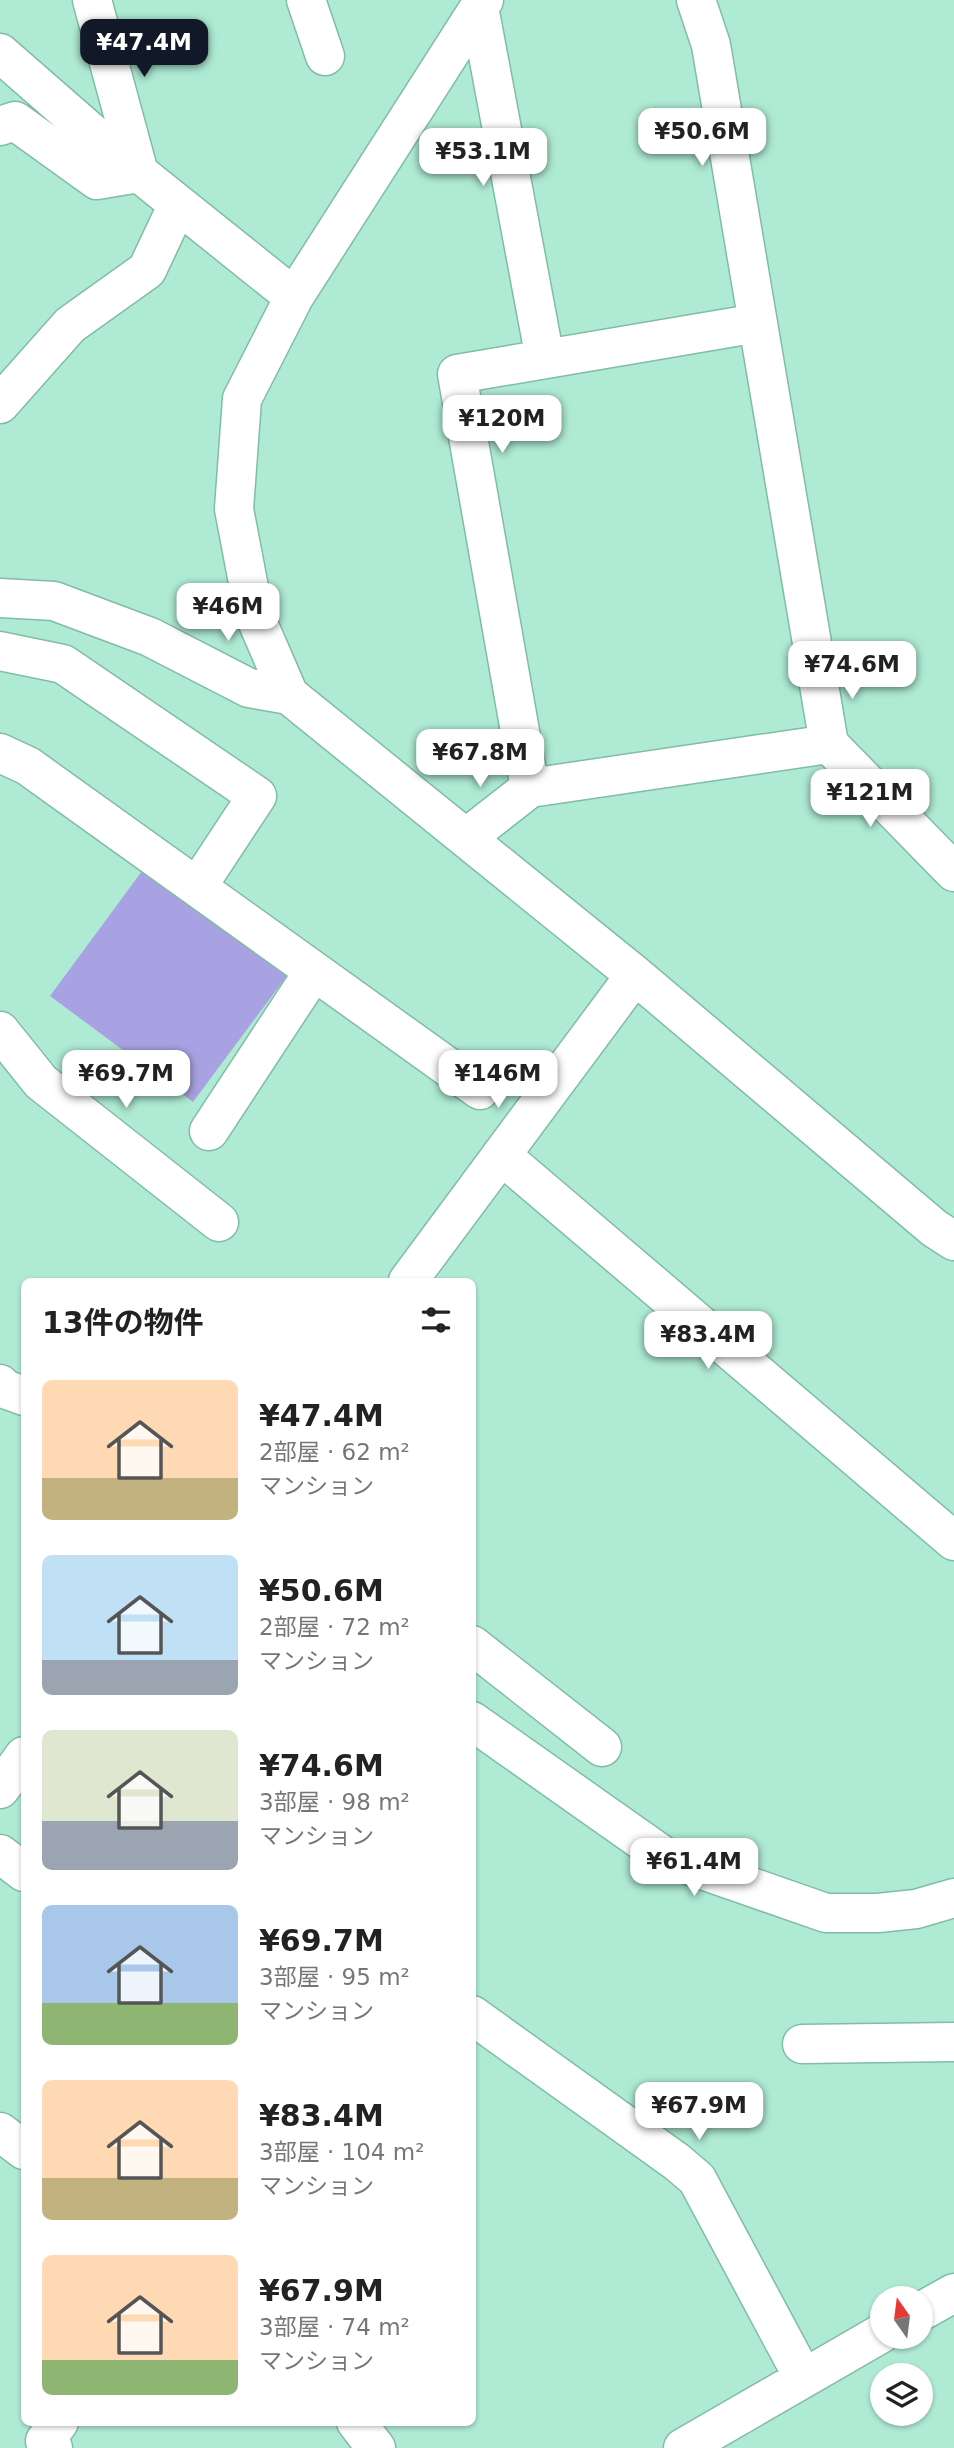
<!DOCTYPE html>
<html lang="ja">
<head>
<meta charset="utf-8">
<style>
  body { margin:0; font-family:"DejaVu Sans","Noto Sans JP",sans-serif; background:#f2f2f2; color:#222; height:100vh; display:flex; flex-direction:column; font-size:26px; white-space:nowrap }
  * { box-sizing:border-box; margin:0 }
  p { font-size:23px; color:#767676 }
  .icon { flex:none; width:38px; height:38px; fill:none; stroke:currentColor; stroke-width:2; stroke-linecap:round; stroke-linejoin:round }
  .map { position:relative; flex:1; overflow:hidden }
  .panel { position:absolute; left:21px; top:1278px; width:455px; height:1148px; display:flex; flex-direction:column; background:#fff; border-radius:10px; box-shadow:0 2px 5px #0004 }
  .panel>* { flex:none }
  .needle { width:46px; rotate:346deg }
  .controls { position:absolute; left:870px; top:2286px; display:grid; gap:14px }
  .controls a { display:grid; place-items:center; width:63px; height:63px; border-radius:50%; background:#fff; box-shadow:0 2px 5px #0004; font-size:35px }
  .price { position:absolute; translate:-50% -60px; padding:0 16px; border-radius:14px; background:#fff; color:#222; font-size:23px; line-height:46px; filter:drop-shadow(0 2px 4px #0008) }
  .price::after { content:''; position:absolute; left:50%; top:42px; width:21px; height:16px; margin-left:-10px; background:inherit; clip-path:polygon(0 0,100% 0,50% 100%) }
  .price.active { background:#111827; color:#fff }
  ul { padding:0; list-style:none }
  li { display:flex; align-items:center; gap:21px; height:175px; padding:0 21px }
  li span { display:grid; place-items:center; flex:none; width:196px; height:140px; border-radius:10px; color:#555 }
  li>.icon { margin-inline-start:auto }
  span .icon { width:84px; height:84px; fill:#fffc; stroke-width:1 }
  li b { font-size:30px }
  h2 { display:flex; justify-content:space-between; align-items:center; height:84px; padding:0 21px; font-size:30px }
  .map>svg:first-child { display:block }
</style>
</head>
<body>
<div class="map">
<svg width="954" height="2448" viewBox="0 0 954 2448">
  <rect width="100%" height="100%" fill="#afebd4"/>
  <path fill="#a8a2e2" d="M145,867L289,973L193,1102L50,996Z"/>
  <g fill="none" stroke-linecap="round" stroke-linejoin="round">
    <defs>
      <path id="minor" d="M306,0L325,56
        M484,0L294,297L242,399L234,509L254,614L289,695L635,975L934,1228L954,1241
        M479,7L545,359
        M0,53L118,156L294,297
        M0,126L15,121L97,180L139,173L92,0
        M0,404L70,325L147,270L178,204
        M0,598L54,601L150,637L249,688L289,695
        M0,651L63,664L257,796L197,887
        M829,744L954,872
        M0,753L28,766L480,1090
        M530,788L457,374L758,323
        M466,838L530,788L829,744L711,45L696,0
        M0,1031L41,1082L219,1222
        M209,1131L314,971
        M501,1155L954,1541
        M408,1281L635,975
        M0,1384L5,1389L24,1396
        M472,1645L602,1747
        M472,1721L665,1857L826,1913H878L916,1909L954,1898
        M0,1789L24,1756
        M0,1854L24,1872
        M472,2015L677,2162L697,2179L803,2377
        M802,2044L954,2042
        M0,2132L24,2150
        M920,2312L954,2293
        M356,2422L376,2448
        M53,2448L45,2441L59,2422
        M683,2448L882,2333"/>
    </defs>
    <use href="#minor" stroke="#81bca5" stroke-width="41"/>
    <use href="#minor" stroke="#fff" stroke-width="38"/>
  </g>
</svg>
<div class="controls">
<a><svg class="needle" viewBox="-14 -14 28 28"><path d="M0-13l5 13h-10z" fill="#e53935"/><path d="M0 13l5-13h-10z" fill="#767676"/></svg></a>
<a><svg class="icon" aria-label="layers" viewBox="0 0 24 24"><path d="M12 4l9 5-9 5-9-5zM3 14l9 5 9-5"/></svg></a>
</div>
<b class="price active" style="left:144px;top:79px">¥47.4M</b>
<b class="price" style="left:702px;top:168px">¥50.6M</b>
<b class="price" style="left:483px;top:188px">¥53.1M</b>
<b class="price" style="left:502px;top:455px">¥120M</b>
<b class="price" style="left:228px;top:643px">¥46M</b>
<b class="price" style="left:852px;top:701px">¥74.6M</b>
<b class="price" style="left:480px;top:789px">¥67.8M</b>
<b class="price" style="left:870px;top:829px">¥121M</b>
<b class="price" style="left:126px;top:1110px">¥69.7M</b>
<b class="price" style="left:498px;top:1110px">¥146M</b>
<b class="price" style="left:708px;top:1371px">¥83.4M</b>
<b class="price" style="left:694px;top:1898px">¥61.4M</b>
<b class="price" style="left:699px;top:2142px">¥67.9M</b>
<section class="panel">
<h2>13件の物件<svg class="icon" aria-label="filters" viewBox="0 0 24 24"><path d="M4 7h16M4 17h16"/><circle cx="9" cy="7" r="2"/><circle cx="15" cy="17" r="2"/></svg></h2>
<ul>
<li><span style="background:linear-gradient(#ffd9b3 70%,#c2b280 0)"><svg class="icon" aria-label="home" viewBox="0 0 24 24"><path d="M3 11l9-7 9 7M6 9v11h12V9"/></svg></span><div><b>¥47.4M</b><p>2部屋 · 62 m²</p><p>マンション</p></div></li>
<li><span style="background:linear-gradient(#bfe0f5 75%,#9aa5b1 0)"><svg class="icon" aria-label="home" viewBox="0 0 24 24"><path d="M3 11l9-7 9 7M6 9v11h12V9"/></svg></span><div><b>¥50.6M</b><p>2部屋 · 72 m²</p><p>マンション</p></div></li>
<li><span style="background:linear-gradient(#dfe7d0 65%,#9aa5b1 0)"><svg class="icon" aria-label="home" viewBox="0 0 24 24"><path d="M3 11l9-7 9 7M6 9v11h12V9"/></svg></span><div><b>¥74.6M</b><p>3部屋 · 98 m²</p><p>マンション</p></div></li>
<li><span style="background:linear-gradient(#a9c7e8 70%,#8fb573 0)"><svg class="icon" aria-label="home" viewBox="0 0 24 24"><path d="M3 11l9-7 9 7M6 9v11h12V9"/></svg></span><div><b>¥69.7M</b><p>3部屋 · 95 m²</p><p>マンション</p></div></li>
<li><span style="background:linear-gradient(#ffd9b3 70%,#c2b280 0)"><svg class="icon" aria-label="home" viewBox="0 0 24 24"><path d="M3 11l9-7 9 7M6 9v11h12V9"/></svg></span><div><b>¥83.4M</b><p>3部屋 · 104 m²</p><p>マンション</p></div></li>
<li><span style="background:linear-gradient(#ffd9b3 75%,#8fb573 0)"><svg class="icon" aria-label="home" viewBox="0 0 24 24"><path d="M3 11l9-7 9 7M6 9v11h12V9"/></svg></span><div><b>¥67.9M</b><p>3部屋 · 74 m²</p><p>マンション</p></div></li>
</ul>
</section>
</div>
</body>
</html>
